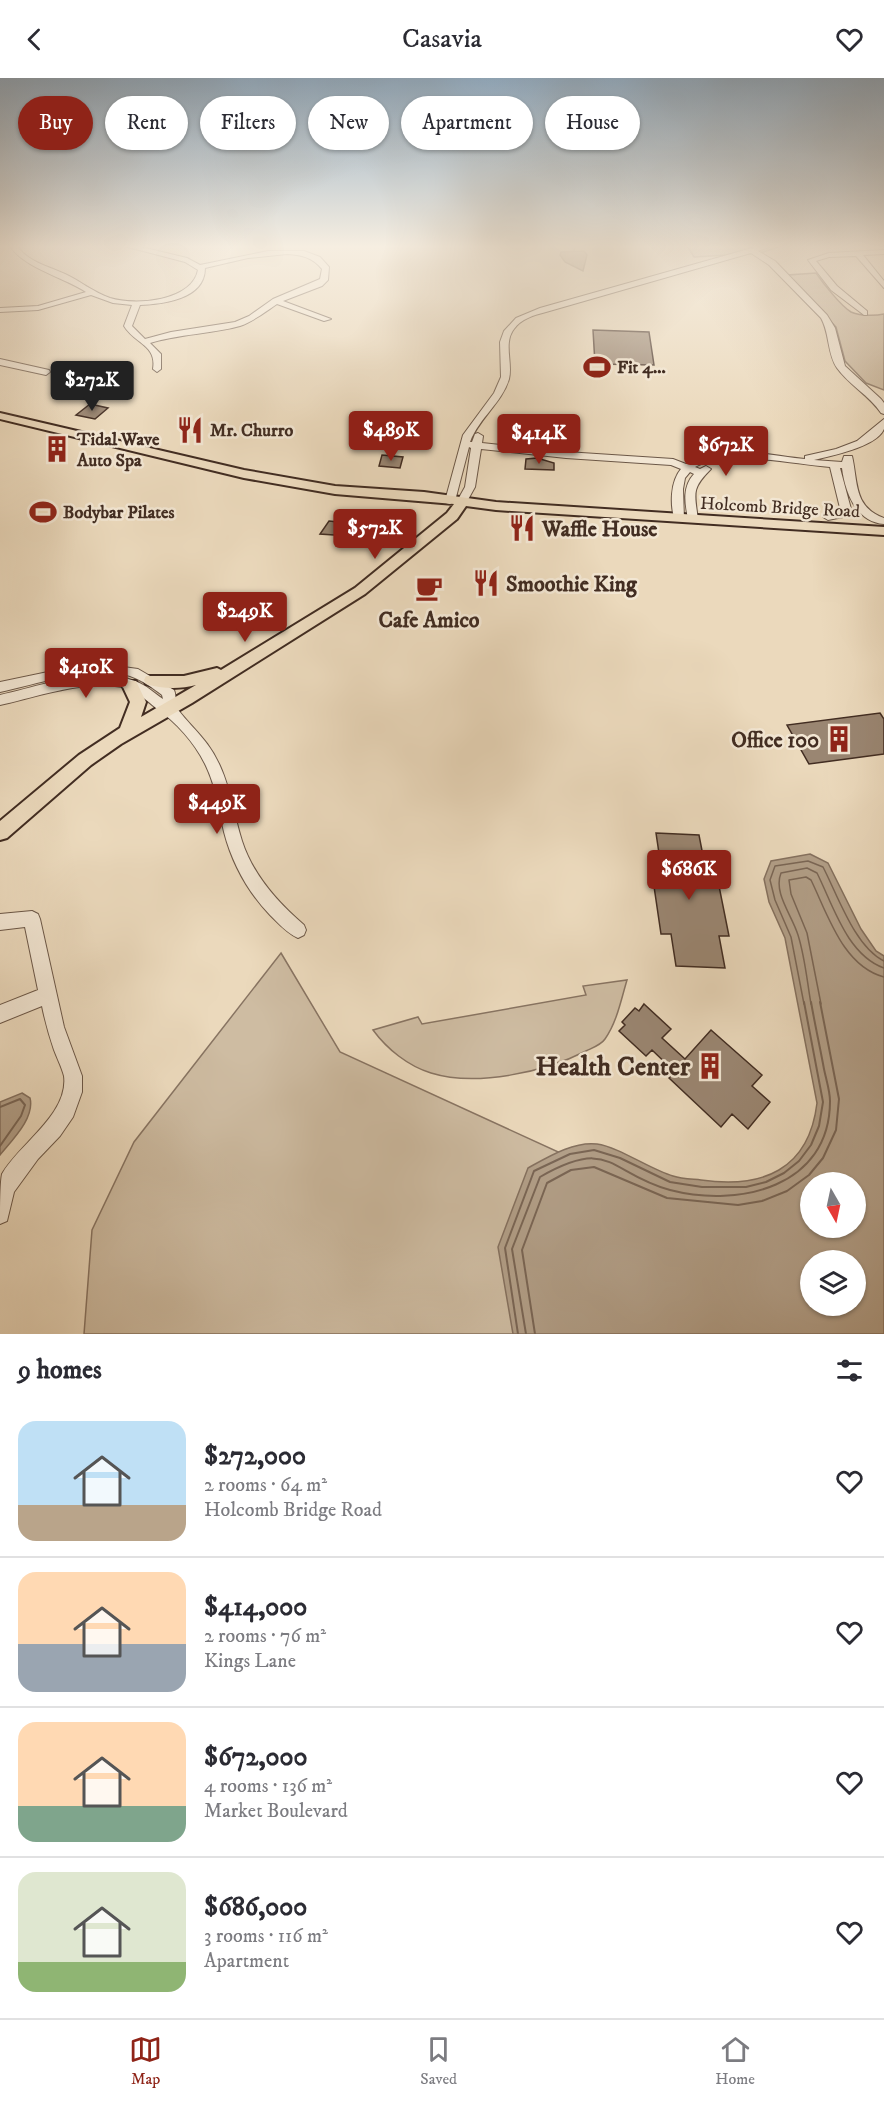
<!DOCTYPE html>
<html lang="en">
<head>
<meta charset="utf-8">
<style>
  body { margin:0; font-family:"IM FELL DW Pica",serif; background:#f7f7f7; color:#2b2b33; height:100vh; display:flex; flex-direction:column; font-size:22px; white-space:nowrap }
  * { box-sizing:border-box; margin:0 }
  p { font-size:20px; color:#7c7c81 }
  .icon { flex:none; width:33px; height:33px; fill:none; stroke:currentColor; stroke-width:2; stroke-linecap:round; stroke-linejoin:round }
  .map { position:relative; height:1256px; overflow:hidden }
  .panel { display:flex; flex-direction:column; background:#fff; flex:1 }
  .panel>* { flex:none }
  .guide { position:absolute; left:18px; top:18px; width:849px; height:54px; display:flex; gap:12px }
  .needle { width:39px; rotate:171deg }
  .fabs { position:absolute; left:800px; top:1094px; display:grid; gap:12px }
  .fabs a { display:grid; place-items:center; width:66px; height:66px; border-radius:50%; background:#fff; box-shadow:0 2px 4px #0004; font-size:30px }
  .price { position:absolute; translate:-50% -51px; padding:0 14px; border-radius:6px; background:#8f2418; color:#fff; font-size:20px; line-height:39px; filter:drop-shadow(0 2px 3px #0008) }
  .price::after { content:''; position:absolute; left:50%; top:36px; width:18px; height:14px; margin-left:-9px; background:inherit; clip-path:polygon(0 0,100% 0,50% 100%) }
  .price.current { background:#222; color:#fff }
  ul { padding:0; list-style:none }
  li { display:flex; align-items:center; gap:18px; height:150px; padding:0 18px }
  li+li { border-top:2px solid #e1e1e2 }
  li span { display:grid; place-items:center; flex:none; width:168px; height:120px; border-radius:18px; color:#555 }
  li>.icon { margin-inline-start:auto }
  span .icon { width:72px; height:72px; fill:#fffc; stroke-width:1 }
  li b { font-size:26px }
  h2 { display:flex; justify-content:space-between; align-items:center; height:72px; padding:0 18px; font-size:26px }
  .tag { padding:0 21px; border-radius:27px; background:#fff; box-shadow:0 2px 4px #0004; font-size:21px; line-height:54px }
  .tag.current { background:#8f2418; color:#fff }
  header { display:flex; justify-content:space-between; align-items:center; height:78px; padding:0 18px; background:#fff; font-size:27px; font-weight:600 }
  .menu { display:flex; justify-content:space-around; align-items:center; height:84px; border-top:2px solid #e1e1e2; background:#fff; font-size:16px; color:#7c7c81 }
  .menu a { display:grid; justify-items:center; gap:3px }
  .menu .current { color:#8f2418 }
  .map>svg:first-child { display:block }
</style>
</head>
<body>
<header><svg class="icon" aria-label="back" viewBox="0 0 24 24"><path d="M15 5l-7 7 7 7"/></svg>Casavia<svg class="icon" aria-label="heart" viewBox="0 0 24 24"><path d="M12 20l-8-8c-3-5 5-10 8-4 3-6 11-1 8 4z"/></svg></header>
<div class="map">
<svg width="884" height="1256" viewBox="0 0 884 1256">
  <rect width="100%" height="100%" fill="#ebd9bc"/>
  <filter id="stains"><feTurbulence type="fractalNoise" baseFrequency=".00333" numOctaves="4"/><feColorMatrix values="0 0 0 0 .2 0 0 0 0 .09 0 0 0 0 .02 0 0 0 .5 -.17"/></filter>
  <radialGradient id="worn" r=".72"><stop offset=".6" stop-color="#630" stop-opacity="0"/><stop offset="1" stop-color="#630" stop-opacity=".3"/></radialGradient>
  <path fill="#cebca2" stroke="#887462" stroke-width="1.5" d="M687,168H782L760,175L694,179Z
    M816,195C823,205 840,227 851,234C860,238 875,238 884,236V312L866,305L845,283L836,249L788,197Z
    M281,875L340,974L567,1078L555,1256H84L92,1152L134,1064Z
    M627,902C621,922 617,944 605,961C601,967 592,970 586,973C545,994 476,1009 431,995C408,988 387,971 373,952L418,939L422,946L586,917L583,908Z"/>
  <path fill="#b29f88" stroke="#85715f" stroke-width="1.5" fill-rule="evenodd" d="M584,173L587,177L583,193L565,184L560,177L561,174Z
    M810,776L828,785L861,851L876,873L884,878V1256H513L498,1169L528,1090C548,1079 574,1063 597,1066C619,1069 651,1092 673,1098C682,1101 692,1101 701,1102C762,1111 809,1092 817,1025L785,860L769,824L764,801L771,783ZM810,1104H855V1149H810ZM810,1182H855V1227H810Z
    M22,1015L30,1020C35,1040 12,1062 0,1077V1024Z"/>
  <g fill="none" stroke-linecap="round" stroke-linejoin="round">
    <path stroke="#7a6655" stroke-width="1.5" d="M804,926L791,859L775,822L770,802L775,788L808,783L823,789C838,818 855,869 884,883
      M811,926C807,903 805,879 798,857C792,837 773,815 781,795L807,790L817,795C833,827 847,877 884,890
      M821,926L807,855L791,816L789,802L806,799L811,802C828,837 843,888 884,899"/>
    <path stroke="#7a6655" stroke-width="2" d="M0,1029L20,1021L25,1027L21,1038L0,1068
      M518,1256L505,1170L534,1093L570,1076L594,1072L620,1080L670,1104L702,1109H746L766,1104L784,1095L799,1083L811,1067L819,1048L823,1024L804,924
      M526,1256L512,1171L540,1099C612,1058 608,1095 670,1112C739,1130 830,1109 830,1023C830,1013 826,1001 824,991C820,969 815,947 811,924
      M535,1256L522,1172L547,1105L571,1092L594,1089L667,1120L738,1127L762,1123L787,1113L809,1097L823,1080L836,1052L839,1021L820,924"/>
    <path stroke="#85715f" stroke-width="1.5" d="M574,173L576,168"/>
  </g>
  <path fill="#9a8672" stroke="#422d22" stroke-width="1.5" d="M593,252L649,254L654,287L595,286Z
    M90,326L108,330L95,341L76,337Z
    M382,377L403,379L400,390L379,388Z
    M537,380L554,385V392L525,391L526,381Z
    M329,443L338,444L367,445L363,458H356L353,467H346L340,448L334,457L320,456Z
    M880,635L884,641V676L809,686L787,647Z
    M656,755L699,757L704,783H714L729,858H719L725,890L676,888L671,856H661L650,781L660,782Z
    M644,926L671,951L662,960L685,981L711,952L762,997L752,1008L770,1024L748,1051L732,1036L721,1049L669,1000L675,994L652,972L646,978L619,953L625,947L622,944L635,930L639,933Z"/>
  <g fill="none" stroke-linecap="round" stroke-linejoin="round">
    <defs>
      <path id="minor" d="M10,168H17C28,184 48,188 65,196C80,203 93,214 110,220C136,228 192,223 198,192L185,184L124,168H137L187,180L200,187L268,173H304L320,179L329,189L328,202L322,208L283,223L331,241L324,243L277,226C265,234 254,243 240,248C211,256 179,256 150,265L161,276V291L157,294L153,291C157,267 135,266 124,248L132,227L113,225L91,217L38,232L0,234V230L38,228L86,214C63,199 24,190 10,168ZM287,176C302,177 312,179 322,191L320,201L273,221L249,238L235,244L171,254L145,261L132,248L140,227C164,226 205,221 205,190L248,180Z
        M759,168H771L758,173L775,183L827,237L835,250L845,288L881,321L884,325V336L881,335C869,317 849,307 837,290C827,275 830,256 821,240L769,187L751,175L546,234C534,237 521,241 514,251C503,265 513,285 509,301C502,325 479,340 470,364H472L475,356L478,355L483,358L482,365L566,374L673,381L686,386C719,363 769,378 805,381V378L836,371L857,363L884,341C884,342 884,350 884,351C877,369 830,378 814,382L842,384L844,378H852C858,403 853,429 884,440V446C856,444 845,414 842,390H840L851,431L843,439L828,442L823,439L824,437L836,434L840,430L830,389C792,386 727,371 695,389L700,391L706,388L711,391C692,410 694,414 698,441L693,444L688,441C685,425 682,409 694,396L690,394L685,400L683,411L684,441L683,443H675C670,428 670,404 681,391L671,387L566,380L481,371L475,409L465,427H457L456,425L465,409L471,370L469,369L455,423L450,426L446,425L445,423L463,357L494,315L501,299L500,264L504,253L516,240L540,230Z
        M884,172V176L863,177L884,203V210L856,178L829,179L816,183L837,208L867,233V237H864L831,212L808,182L829,175Z
        M0,281L49,292L50,294L46,297L0,287Z
        M101,586L138,591L174,612C177,618 174,628 179,633C195,653 209,663 220,688C231,712 234,738 242,763C253,797 277,824 304,847L306,852L304,857L298,860C287,855 278,845 270,837C248,814 232,785 224,754C219,732 216,709 206,688C195,665 177,645 156,630C147,623 137,613 126,610C90,600 36,619 0,627V617C41,608 93,588 135,603C146,607 154,615 163,621L162,617C153,610 142,602 130,598C89,586 40,606 0,614V604L67,590Z
        M32,833L38,836L40,841L64,949L82,998V1014L73,1039L60,1058L38,1081L14,1114L7,1143L0,1146C0,1135 0,1105 2,1096C19,1066 69,1036 64,998C62,990 57,980 54,972C49,957 45,943 42,928L0,945V927L38,912L25,849L0,852V836Z"/>
      <path id="major" d="M0,335L244,392L335,408L424,414L496,424L884,449V457L496,432L466,428L457,441L365,516L192,625L121,666L91,687L7,760L0,762V743L79,677L120,650L130,624L122,607L124,603H136L146,624L141,639L196,607C181,611 162,611 146,606L144,602L146,598H184L217,590L221,592L355,510L447,435L454,426L335,416L244,400L0,341Z"/>
    </defs>
    <use href="#minor" stroke="#6c5848" stroke-width="2"/>
    <use href="#major" stroke="#422d22" stroke-width="4"/>
    <use href="#minor" fill="#f2e6d3" fill-rule="evenodd"/>
    <use href="#major" fill="#ebd9bc" fill-rule="evenodd"/>
  </g>
  <linearGradient id="sky" x2="0" y2="1"><stop stop-color="#92acc2"/><stop offset="0.49" stop-color="#f6eee1"/><stop offset="1" stop-color="#f6eee1" stop-opacity="0"/></linearGradient>
  <rect width="884" height="344" fill="url(#sky)"/>
  <defs>
    <symbol id="stadium-bare" viewBox="-9 -9 18 18"><path d="M0-5a6.5 5 0 1 0 0 10a6.5 5 0 1 0 0-10ZM-3.5-1.8h7v3.6h-7Z" fill="#8f2418" stroke="#f2e6d3" stroke-width="2.5" paint-order="stroke"/></symbol>
    <symbol id="restaurant-bare" viewBox="-9 -9 18 18"><path d="M-5-6h1v4h1v-4h1v4h1v-4h1v5L-1.5 .5V6h-2V.5L-5-1ZM5-6V6H3V1.5H1.5Q1.5-4 5-6Z" fill="#8f2418" stroke="#f2e6d3" stroke-width="2.5" paint-order="stroke"/></symbol>
    <symbol id="building-bare" viewBox="-9 -9 18 18"><path d="M-4-6H4V6H1V3H-1V6H-4ZM-2.5-4.3h1.7v1.8h-1.7ZM.8-4.3h1.7v1.8H.8ZM-2.5-1h1.7V.8h-1.7ZM.8-1h1.7V.8H.8Z" fill="#8f2418" stroke="#f2e6d3" stroke-width="2.5" paint-order="stroke"/></symbol>
    <symbol id="cafe-bare" viewBox="-9 -9 18 18"><path d="M-5.5-4.5H6V0H3Q3 3.5 0 3.5H-2.5Q-5.5 3.5-5.5 0ZM3-3.2v2h1.7v-2ZM-6 4.5H4V6H-6Z" fill="#8f2418" stroke="#f2e6d3" stroke-width="2.5" paint-order="stroke"/></symbol>
  </defs>
  <g fill-rule="evenodd">
    <use href="#stadium-bare" x="578" y="270" width="38" height="38"/>
    <use href="#restaurant-bare" x="171" y="333" width="38" height="38"/>
    <use href="#building-bare" x="38" y="352" width="38" height="38"/>
    <use href="#stadium-bare" x="24" y="415" width="38" height="38"/>
    <use href="#restaurant-bare" x="503" y="431" width="38" height="38"/>
    <use href="#restaurant-bare" x="467" y="486" width="38" height="38"/>
    <use href="#cafe-bare" x="410" y="491" width="38" height="38"/>
    <use href="#building-bare" x="820" y="642" width="38" height="38"/>
    <use href="#building-bare" x="691" y="969" width="38" height="38"/>
  </g>
  <g text-anchor="middle" stroke-width="5" stroke-linejoin="round" paint-order="stroke">
    <g font-size="18" font-weight="bold" fill="#422d22" stroke="#f2e6d3" text-anchor="start">
      <text x="617" y="295">Fit 4...</text>
      <text x="210" y="358">Mr. Churro</text>
      <text x="77" y="367">Tidal Wave<tspan x="77" dy="21">Auto Spa</tspan></text>
      <text x="63" y="440">Bodybar Pilates</text>
    </g>
    <g font-size="18" fill="#422d22" stroke="#f2e6d3">
      <text transform="translate(780 429) rotate(3)" y="6">Holcomb Bridge Road</text>
    </g>
    <g font-size="22" font-weight="bold" fill="#422d22" stroke="#f2e6d3" text-anchor="start">
      <text x="542" y="458">Waffle House</text>
      <text x="506" y="513">Smoothie King</text>
      <text x="429" y="549" text-anchor="middle">Cafe Amico</text>
      <text x="819" y="669" text-anchor="end">Office 100</text>
    </g>
    <g font-size="27" font-weight="bold" fill="#422d22" stroke="#f2e6d3" text-anchor="end">
      <text x="690" y="997">Health Center</text>
    </g>
  </g>
  <rect width="100%" height="100%" filter="url(#stains)"/>
  <rect width="100%" height="100%" fill="url(#worn)"/>
</svg>
<div class="fabs">
<a><svg class="needle" viewBox="-14 -14 28 28"><path d="M0-13l5 13h-10z" fill="#e53935"/><path d="M0 13l5-13h-10z" fill="#7c7c81"/></svg></a>
<a><svg class="icon" aria-label="layers" viewBox="0 0 24 24"><path d="M12 4l9 5-9 5-9-5zM3 14l9 5 9-5"/></svg></a>
</div>
<b class="price current" style="left:92px;top:334px">$272K</b>
<b class="price" style="left:391px;top:384px">$489K</b>
<b class="price" style="left:539px;top:387px">$414K</b>
<b class="price" style="left:726px;top:399px">$672K</b>
<b class="price" style="left:375px;top:482px">$572K</b>
<b class="price" style="left:245px;top:565px">$249K</b>
<b class="price" style="left:86px;top:621px">$410K</b>
<b class="price" style="left:217px;top:757px">$449K</b>
<b class="price" style="left:689px;top:823px">$686K</b>
<div class="guide">
<a class="tag current">Buy</a>
<a class="tag">Rent</a>
<a class="tag">Filters</a>
<a class="tag">New</a>
<a class="tag">Apartment</a>
<a class="tag">House</a>
</div>
</div>
<section class="panel">
<h2>9 homes<svg class="icon" aria-label="filters" viewBox="0 0 24 24"><path d="M4 7h16M4 17h16"/><circle cx="9" cy="7" r="2"/><circle cx="15" cy="17" r="2"/></svg></h2>
<ul>
<li><span style="background:linear-gradient(#bfe0f5 70%,#b9a48a 0)"><svg class="icon" aria-label="home" viewBox="0 0 24 24"><path d="M3 11l9-7 9 7M6 9v11h12V9"/></svg></span><div><b>$272,000</b><p>2 rooms · 64 m²</p><p>Holcomb Bridge Road</p></div><svg class="icon" aria-label="heart" viewBox="0 0 24 24"><path d="M12 20l-8-8c-3-5 5-10 8-4 3-6 11-1 8 4z"/></svg></li>
<li><span style="background:linear-gradient(#ffd9b3 60%,#9aa5b1 0)"><svg class="icon" aria-label="home" viewBox="0 0 24 24"><path d="M3 11l9-7 9 7M6 9v11h12V9"/></svg></span><div><b>$414,000</b><p>2 rooms · 76 m²</p><p>Kings Lane</p></div><svg class="icon" aria-label="heart" viewBox="0 0 24 24"><path d="M12 20l-8-8c-3-5 5-10 8-4 3-6 11-1 8 4z"/></svg></li>
<li><span style="background:linear-gradient(#ffd9b3 70%,#7fa58c 0)"><svg class="icon" aria-label="home" viewBox="0 0 24 24"><path d="M3 11l9-7 9 7M6 9v11h12V9"/></svg></span><div><b>$672,000</b><p>4 rooms · 136 m²</p><p>Market Boulevard</p></div><svg class="icon" aria-label="heart" viewBox="0 0 24 24"><path d="M12 20l-8-8c-3-5 5-10 8-4 3-6 11-1 8 4z"/></svg></li>
<li><span style="background:linear-gradient(#dfe7d0 75%,#8fb573 0)"><svg class="icon" aria-label="home" viewBox="0 0 24 24"><path d="M3 11l9-7 9 7M6 9v11h12V9"/></svg></span><div><b>$686,000</b><p>3 rooms · 116 m²</p><p>Apartment</p></div><svg class="icon" aria-label="heart" viewBox="0 0 24 24"><path d="M12 20l-8-8c-3-5 5-10 8-4 3-6 11-1 8 4z"/></svg></li>
</ul>
</section>
<nav class="menu">
<a class="current"><svg class="icon" aria-label="map" viewBox="0 0 24 24"><path d="M3 6l6-2 6 2 6-2v14l-6 2-6-2-6 2zM9 4v14M15 6v14"/></svg>Map</a>
<a><svg class="icon" aria-label="saved" viewBox="0 0 24 24"><path d="M7 4h10v16l-5-4-5 4z"/></svg>Saved</a>
<a><svg class="icon" aria-label="home" viewBox="0 0 24 24"><path d="M3 11l9-7 9 7M6 9v11h12V9"/></svg>Home</a>
</nav>
</body>
</html>
